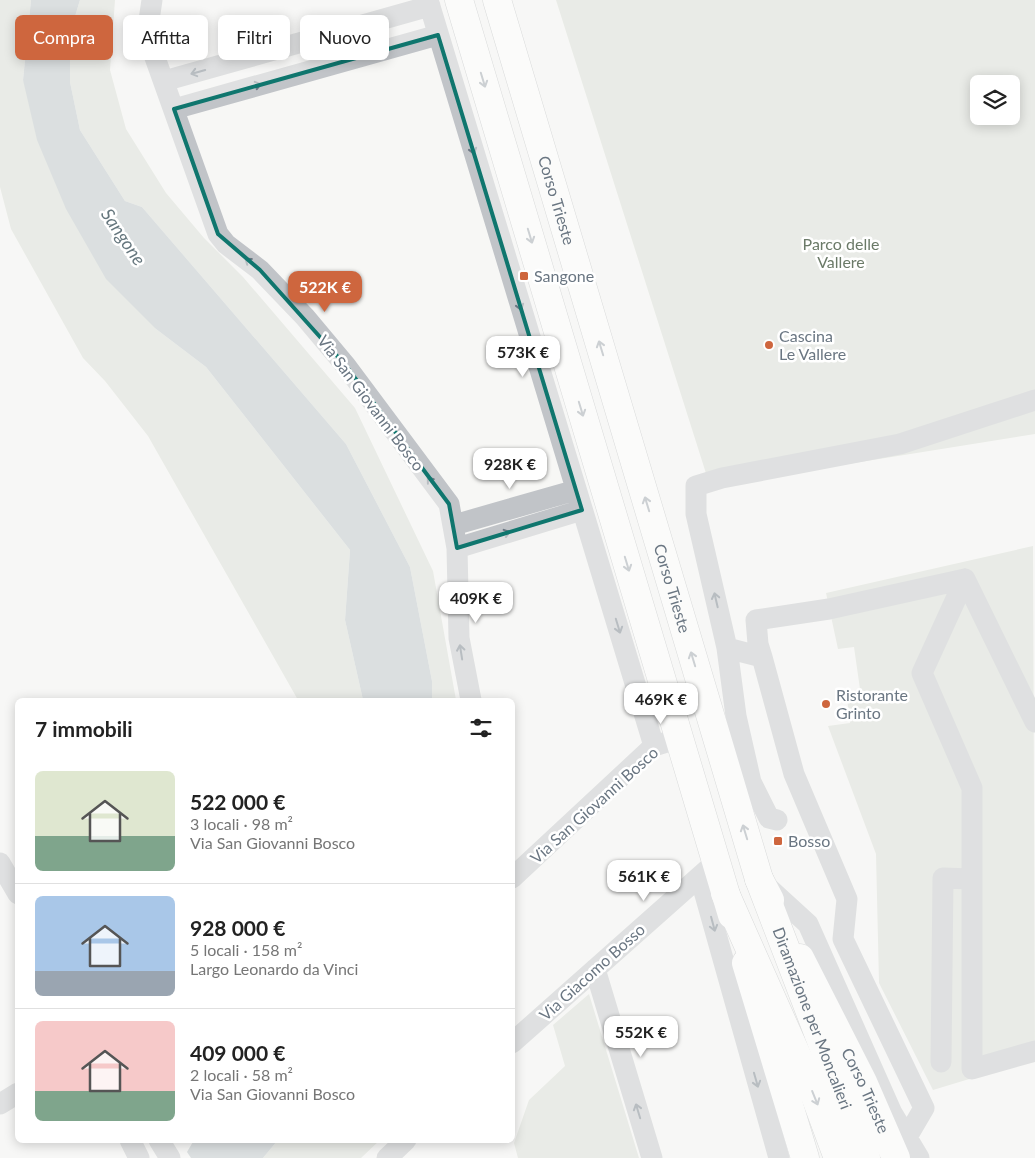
<!DOCTYPE html>
<html lang="it">
<head>
<meta charset="utf-8">
<style>
  body { margin:0; font-family:Lato,sans-serif; background:#f2f2f2; color:#222; height:100vh; display:flex; flex-direction:column; font-size:19px; white-space:nowrap }
  * { box-sizing:border-box; margin:0 }
  p { font-size:16px; color:#767676 }
  .icon { flex:none; width:28px; height:28px; fill:none; stroke:currentColor; stroke-width:2; stroke-linecap:round; stroke-linejoin:round }
  .map { position:relative; flex:1; overflow:hidden }
  .panel { position:absolute; left:15px; top:698px; width:500px; height:445px; display:flex; flex-direction:column; background:#fff; border-radius:8px; box-shadow:0 2px 12px #0003 }
  .panel>* { flex:none }
  .top-card { position:absolute; left:15px; top:15px; width:500px; height:45px; display:flex; gap:10px }
  .tools { position:absolute; left:970px; top:75px; display:grid; gap:10px }
  .tools a { display:grid; place-items:center; width:50px; height:50px; border-radius:8px; background:#fff; box-shadow:0 2px 12px #0003; font-size:25px }
  .price { position:absolute; translate:-50% -42px; padding:0 11px; border-radius:10px; background:#fff; color:#222; font-size:16px; line-height:32px; filter:drop-shadow(0 1px 2px #0008) }
  .price::after { content:''; position:absolute; left:50%; top:30px; width:15px; height:11px; margin-left:-8px; background:inherit; clip-path:polygon(0 0,100% 0,50% 100%) }
  .price.active { background:#ce663e; color:#fff }
  ul { padding:0; list-style:none }
  li { display:flex; align-items:center; gap:15px; height:125px; padding:0 20px }
  li+li { border-top:1px solid #e0e0e0 }
  li span { display:grid; place-items:center; flex:none; width:140px; height:100px; border-radius:8px; color:#555 }
  li>.icon { margin-inline-start:auto }
  span .icon { width:60px; height:60px; fill:#fffc; stroke-width:1 }
  li b { font-size:21px }
  h2 { display:flex; justify-content:space-between; align-items:center; height:60px; padding:0 20px; font-size:21px }
  .tag { padding:0 18px; border-radius:8px; background:#fff; box-shadow:0 2px 12px #0003; font-size:18px; line-height:45px }
  .tag.active { background:#ce663e; color:#fff }
  .map>svg:first-child { display:block }
</style>
</head>
<body>
<div class="map">
<svg width="1035" height="1158" viewBox="0 0 1035 1158">
  <rect width="100%" height="100%" fill="#f7f7f5"/>
  <path fill="#d7dcd4" fill-rule="evenodd" d="M0,0H31L23,80L156,329L206,367L350,550L345,620L363,700H298L148,436L105,381L83,358L11,229L0,187Z
    M80,0H115L110,70L126,129L166,193L204,238L243,277L355,408L433,571L456,700H432V681L410,567L346,444L142,207L125,201L80,130L70,82V33Z
    M556,0H1035V434L710,486ZM979,84H1011V116H979Z
    M1033,546L1035,1059L933,1090L879,983L876,854L828,726L850,723L847,698L861,696L854,647L838,649L826,593Z
    M589,994L639,1158H518L514,1143L529,1100L565,1066L553,1025Z
    M278,1140H380L361,1158H263Z"/>
  <path fill="#b9c2c6" d="M31,0H80L70,33V82L80,130L125,201L142,207L346,444L410,567L432,681V700H363L345,620L350,550L206,367L156,329L106,279L66,209L37,140L23,80Z
    M194,1140H278L263,1158H191L187,1152Z"/>
  <g fill="none" stroke-linecap="round" stroke-linejoin="round">
    <defs>
      <g id="major">
        <path d="M459,0L732,915"/>
        <path id="s1" d="M497,0L759,879L770,900"/>
        <path id="s2" d="M800,958L863,1082L896,1158"/>
        <path d="M746,963L805,1158"/>
      </g>
      <g id="highway">
        <path id="s3" d="M759,879L866,1158"/>
        <path d="M725,893L815,1096L838,1158"/>
      </g>
    </defs>
    <use href="#major" stroke="#b5b8bc" stroke-width="29"/>
    <use href="#highway" stroke="#b4b7ba" stroke-width="29"/>
    <path stroke="#c1c4c8" stroke-width="21" d="M152,0L148,27L153,52L218,234L226,244L260,270L305,317L346,366L449,504L457,548L459,638L471,700
      M428,0L654,746
      M164,81L430,6
      M174,109L438,35
      M454,525L576,490
      M457,548L582,510
      M965,579L922,673L972,788V1069L1035,1051
      M965,579L1035,722
      M727,648L762,657L794,774L847,899L843,939L924,1108L907,1137
      M762,657L758,644L756,620L829,609L965,579
      M777,820L769,818L751,782L736,716L727,648L696,514V486L722,478L900,444L1035,400
      M0,863L18,894
      M700,877L779,1158
      M512,878L654,746L667,742
      M762,882L808,924L892,1113L919,1158
      M595,969L652,1158
      M512,1043L708,869
      M941,1062L943,878L972,879
      M0,1104L18,1093
      M130,1140L139,1158
      M159,1140L170,1158
      M387,1158L406,1140"/>
    <use href="#major" stroke="#fff" stroke-width="28"/>
    <use href="#highway" stroke="#fff" stroke-width="28"/>
  </g>
  <defs><path id="oneway-shaft" d="M-6 0H5M1.5-3L5.5 0L1.5 3" fill="none" stroke-width="1.6" stroke-linecap="round" stroke-linejoin="round" transform="scale(1.25)"/></defs>
  <g stroke="#6a7682">
    <use href="#oneway-shaft" transform="translate(198 72) rotate(164)"/>
    <use href="#oneway-shaft" transform="translate(254 86) rotate(-16)"/>
    <use href="#oneway-shaft" transform="translate(472 147) rotate(73)"/>
    <use href="#oneway-shaft" transform="translate(251 263) rotate(-142)"/>
    <use href="#oneway-shaft" transform="translate(519 303) rotate(73)"/>
    <use href="#oneway-shaft" transform="translate(432 483) rotate(-128)"/>
    <use href="#oneway-shaft" transform="translate(503 534) rotate(-17)"/>
    <use href="#oneway-shaft" transform="translate(716 600) rotate(-103)"/>
    <use href="#oneway-shaft" transform="translate(618 626) rotate(73)"/>
    <use href="#oneway-shaft" transform="translate(461 652) rotate(-99)"/>
    <use href="#oneway-shaft" transform="translate(713 924) rotate(75)"/>
    <use href="#oneway-shaft" transform="translate(756 1080) rotate(74)"/>
    <use href="#oneway-shaft" transform="translate(638 1111) rotate(-107)"/>
  </g>
  <g stroke="#979fa8">
    <use href="#oneway-shaft" transform="translate(483 80) rotate(73)"/>
    <use href="#oneway-shaft" transform="translate(530 236) rotate(73)"/>
    <use href="#oneway-shaft" transform="translate(601 348) rotate(-107)"/>
    <use href="#oneway-shaft" transform="translate(581 409) rotate(73)"/>
    <use href="#oneway-shaft" transform="translate(647 504) rotate(-107)"/>
    <use href="#oneway-shaft" transform="translate(627 564) rotate(73)"/>
    <use href="#oneway-shaft" transform="translate(693 659) rotate(-107)"/>
    <use href="#oneway-shaft" transform="translate(745 832) rotate(-107)"/>
    <use href="#oneway-shaft" transform="translate(815 1098) rotate(68)"/>
  </g>
  <path d="M0 0H1035V1158H0ZM438,35L582,510L457,548L449,504L346,366L260,270L218,234L174,109Z" fill="#f7f7f5" fill-opacity=".55" fill-rule="evenodd"/>
  <path fill="none" stroke="#0f766e" stroke-width="4" stroke-linejoin="round" d="M438,35L582,510L457,548L449,504L346,366L260,270L218,234L174,109Z"/>
  <g fill="#ce663e" stroke="#fff" stroke-width="2">
    <rect x="519" y="271" width="10" height="10" rx="2.5"/>
    <circle cx="769" cy="345" r="5"/>
    <circle cx="826" cy="704" r="5"/>
    <rect x="773" y="836" width="10" height="10" rx="2.5"/>
  </g>
  <g text-anchor="middle" stroke-width="5" stroke-linejoin="round" paint-order="stroke">
    <g font-size="16" fill="#6a7682" stroke="#fff">
      <text dy="6" stroke="none"><textPath href="#s1" startOffset="209">Corso Trieste</textPath></text>
      <text transform="translate(371 403) rotate(53)" y="6">Via San Giovanni Bosco</text>
      <text dy="6" stroke="none"><textPath href="#s1" startOffset="614">Corso Trieste</textPath></text>
      <text transform="translate(594 805) rotate(-42)" y="6">Via San Giovanni Bosco</text>
      <text transform="translate(592 972) rotate(-42)" y="6">Via Giacomo Bosso</text>
      <text dy="6" stroke="none"><textPath href="#s3" startOffset="149">Diramazione per Moncalieri</textPath></text>
      <text dy="6" stroke="none"><textPath href="#s2" startOffset="148">Corso Trieste</textPath></text>
    </g>
    <g font-size="16" fill="#6b7a68" stroke="#fff">
      <text x="841" y="250">Parco delle<tspan x="841" dy="18">Vallere</tspan></text>
    </g>
    <g font-size="16" fill="#6a7682" stroke="#fff" text-anchor="start">
      <text x="534" y="282">Sangone</text>
      <text x="779" y="342">Cascina<tspan x="779" dy="18">Le Vallere</tspan></text>
      <text x="836" y="701">Ristorante<tspan x="836" dy="18">Grinto</tspan></text>
      <text x="788" y="847">Bosso</text>
    </g>
    <g font-size="18" font-style="italic" fill="#66777e" stroke="#fff">
      <text transform="translate(123 237) rotate(56)" y="6">Sangone</text>
    </g>
  </g>
</svg>
<div class="tools">
<a><svg class="icon" aria-label="layers" viewBox="0 0 24 24"><path d="M12 4l9 5-9 5-9-5zM3 14l9 5 9-5"/></svg></a>
</div>
<b class="price active" style="left:325px;top:313px">522K €</b>
<b class="price" style="left:523px;top:378px">573K €</b>
<b class="price" style="left:510px;top:490px">928K €</b>
<b class="price" style="left:476px;top:624px">409K €</b>
<b class="price" style="left:661px;top:725px">469K €</b>
<b class="price" style="left:644px;top:902px">561K €</b>
<b class="price" style="left:641px;top:1058px">552K €</b>
<div class="top-card">
<a class="tag active">Compra</a>
<a class="tag">Affitta</a>
<a class="tag">Filtri</a>
<a class="tag">Nuovo</a>
</div>
<section class="panel">
<h2>7 immobili<svg class="icon" aria-label="filters" viewBox="0 0 24 24"><path d="M4 7h16M4 17h16"/><circle cx="9" cy="7" r="2"/><circle cx="15" cy="17" r="2"/></svg></h2>
<ul>
<li><span style="background:linear-gradient(#dfe7d0 65%,#7fa58c 0)"><svg class="icon" aria-label="home" viewBox="0 0 24 24"><path d="M3 11l9-7 9 7M6 9v11h12V9"/></svg></span><div><b>522 000 €</b><p>3 locali · 98 m²</p><p>Via San Giovanni Bosco</p></div></li>
<li><span style="background:linear-gradient(#a9c7e8 75%,#9aa5b1 0)"><svg class="icon" aria-label="home" viewBox="0 0 24 24"><path d="M3 11l9-7 9 7M6 9v11h12V9"/></svg></span><div><b>928 000 €</b><p>5 locali · 158 m²</p><p>Largo Leonardo da Vinci</p></div></li>
<li><span style="background:linear-gradient(#f6c9c9 70%,#7fa58c 0)"><svg class="icon" aria-label="home" viewBox="0 0 24 24"><path d="M3 11l9-7 9 7M6 9v11h12V9"/></svg></span><div><b>409 000 €</b><p>2 locali · 58 m²</p><p>Via San Giovanni Bosco</p></div></li>
</ul>
</section>
</div>
</body>
</html>
